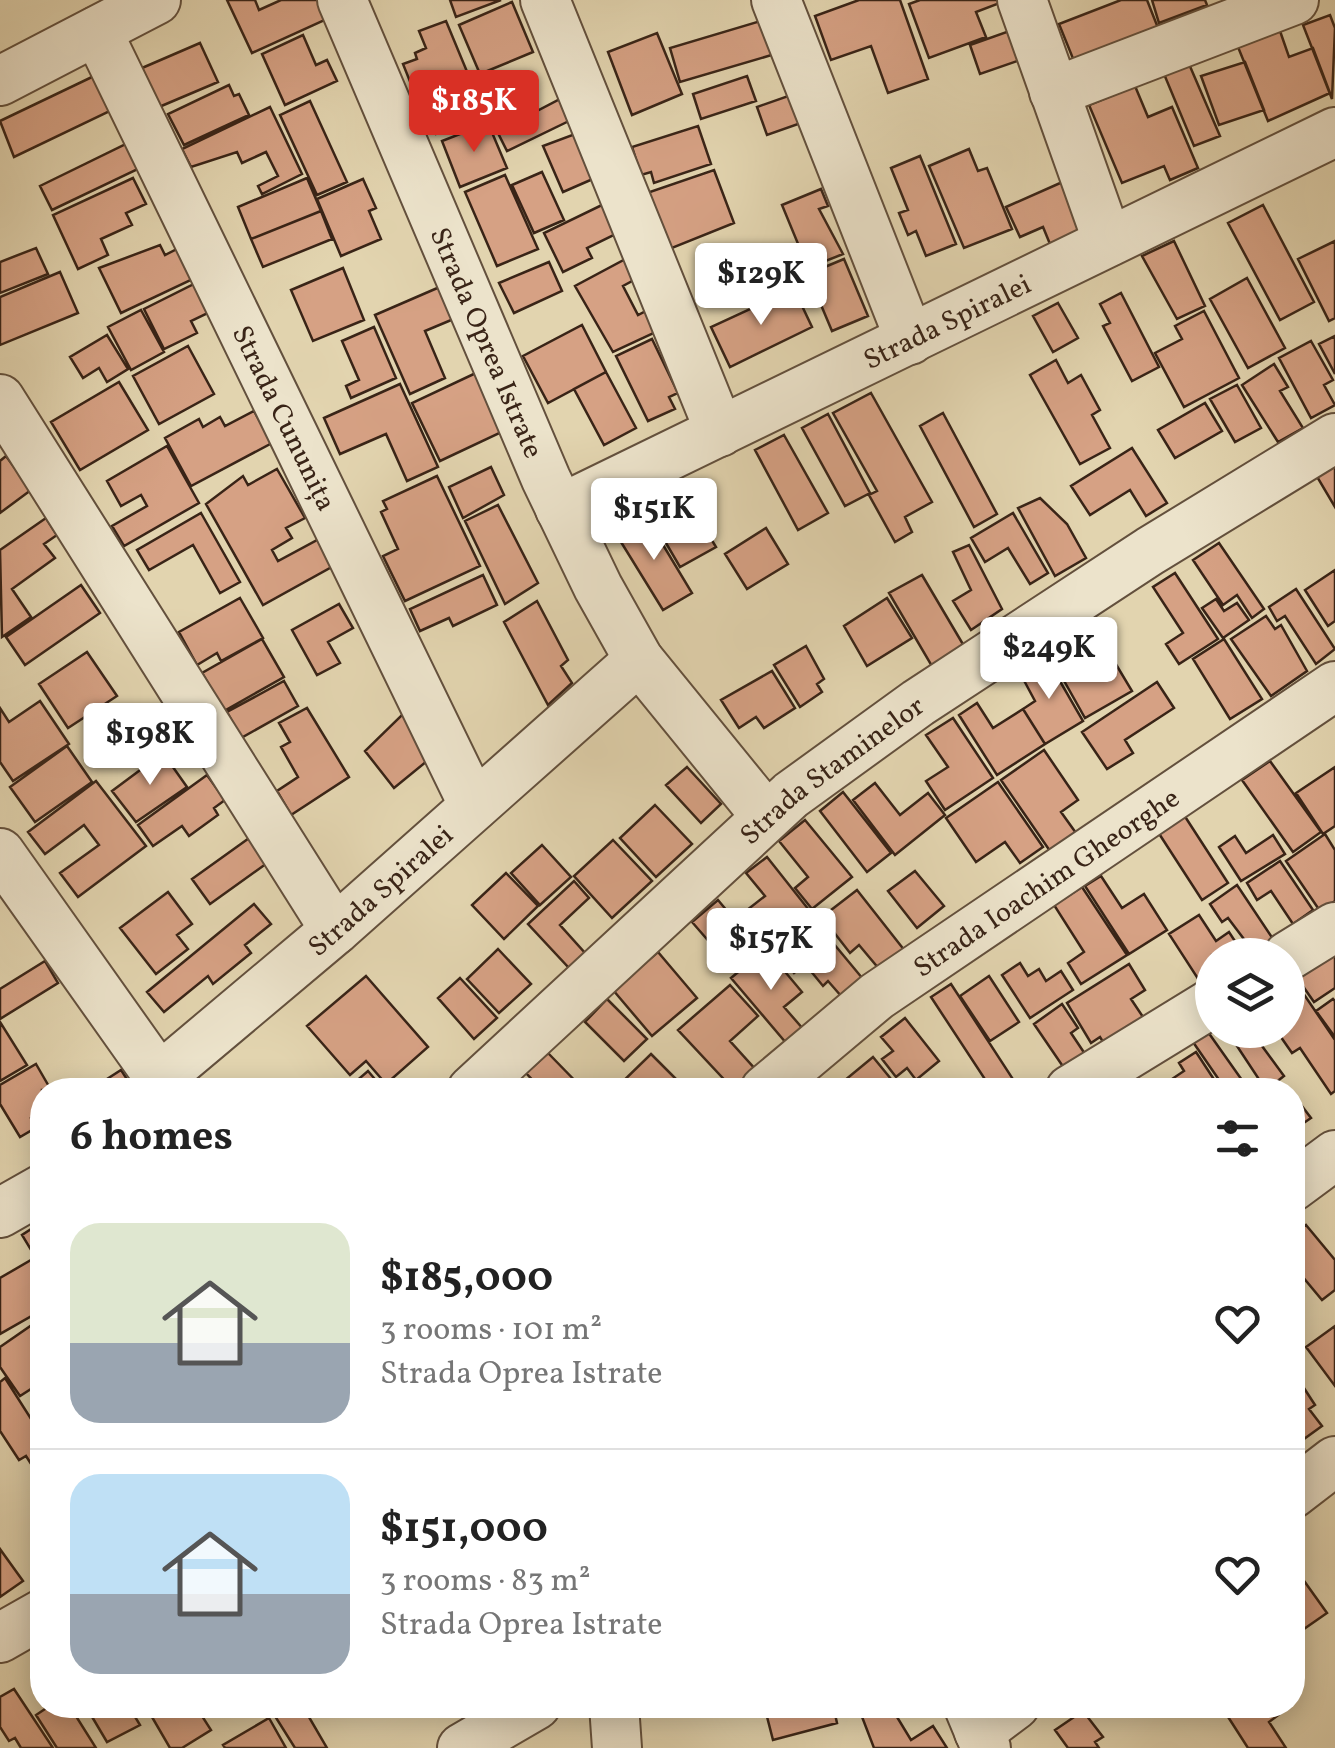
<!DOCTYPE html>
<html lang="en">
<head>
<meta charset="utf-8">
<style>
  body { margin:0; font-family:Vollkorn,serif; background:#f2f2f2; color:#222; height:100vh; display:flex; flex-direction:column; font-size:38px; white-space:nowrap }
  * { box-sizing:border-box; margin:0 }
  p { font-size:32px; color:#767676 }
  .icon { flex:none; width:55px; height:55px; fill:none; stroke:currentColor; stroke-width:2; stroke-linecap:round; stroke-linejoin:round }
  .map { position:relative; flex:1; overflow:hidden }
  .details { position:absolute; left:30px; top:1078px; width:1275px; height:640px; display:flex; flex-direction:column; background:#fff; border-radius:40px; box-shadow:0 5px 25px #0003 }
  .details>* { flex:none }
  .controls { position:absolute; left:1195px; top:938px; display:grid; gap:20px }
  .controls a { display:grid; place-items:center; width:110px; height:110px; border-radius:50%; background:#fff; box-shadow:0 5px 25px #0003; font-size:50px }
  .price { position:absolute; translate:-50% -85px; padding:0 22px; border-radius:10px; background:#fff; color:#222; font-size:32px; line-height:65px; filter:drop-shadow(0 2px 5px #0008) }
  .price::after { content:''; position:absolute; left:50%; top:60px; width:30px; height:22px; margin-left:-15px; background:inherit; clip-path:polygon(0 0,100% 0,50% 100%) }
  .price.active { background:#d93025; color:#fff }
  ul { padding:0; list-style:none }
  li { display:flex; align-items:center; gap:30px; height:250px; padding:0 40px }
  li+li { border-top:2px solid #e0e0e0 }
  li span { display:grid; place-items:center; flex:none; width:280px; height:200px; border-radius:30px; color:#555 }
  li>.icon { margin-inline-start:auto }
  span .icon { width:120px; height:120px; fill:#fffc; stroke-width:1 }
  li b { font-size:42px }
  h2 { display:flex; justify-content:space-between; align-items:center; height:120px; padding:0 40px; font-size:42px }
  .map>svg:first-child { display:block }
</style>
</head>
<body>
<div class="map">
<svg width="1335" height="1748" viewBox="0 0 1335 1748">
  <rect width="100%" height="100%" fill="#e2d4af"/>
  <filter id="stains"><feTurbulence type="fractalNoise" baseFrequency=".002" numOctaves="4"/><feColorMatrix values="0 0 0 0 .2 0 0 0 0 .09 0 0 0 0 .02 0 0 0 .5 -.17"/></filter>
  <radialGradient id="worn" r=".72"><stop offset=".6" stop-color="#630" stop-opacity="0"/><stop offset="1" stop-color="#630" stop-opacity=".3"/></radialGradient>
  <path fill="#d6a184" stroke="#392417" stroke-width="2.5" d="M227,0H255L259,10L281,0H318L327,19L252,53Z
    M450,0H501L456,17Z
    M859,0H900L928,79L888,93L871,46L831,60L815,16Z
    M920,0H1005V1L976,12L986,37L929,58L909,4Z
    M1121,0H1147L1160,33L1076,66L1059,24Z
    M1152,0H1205L1207,5L1159,23Z
    M512,2L533,52L480,74L459,25Z
    M1330,15L1335,28L1332,99L1303,25Z
    M764,20L775,54L680,82L670,48Z
    M446,21L468,74L415,94L403,64L417,59L415,53L426,48L419,31Z
    M1015,29L1026,58L980,74L970,45Z
    M1280,31L1289,57L1313,48L1330,93L1268,121L1238,47Z
    M657,33L682,94L632,115L608,52Z
    M303,35L316,65L327,60L337,81L285,105L262,54Z
    M200,43L218,82L159,107L142,68Z
    M1245,62L1264,110L1219,125L1201,76Z
    M1189,64L1220,136L1194,146L1164,74Z
    M94,76L110,111L14,157L0,121Z
    M747,76L756,101L701,119L693,94Z
    M470,78L481,105L468,110L472,120L436,134L421,98Z
    M229,85L234,96L239,94L249,115L184,145L168,114Z
    M1135,86L1148,117L1172,107L1198,168L1170,180L1164,166L1122,183L1089,105Z
    M524,94L533,113L562,98L573,119L507,151L487,111Z
    M791,95L801,123L767,135L757,107Z
    M310,101L347,182L317,195L280,115Z
    M270,107L302,174L262,194L258,186L278,176L266,152L242,163L237,152L191,167L182,149Z
    M488,123L507,168L460,187L442,141Z
    M698,126L711,164L654,183L651,172L641,175L632,147Z
    M583,131L602,175L563,192L543,146Z
    M126,144L138,169L52,210L40,186Z
    M969,149L978,171L987,168L1012,229L964,248L929,166Z
    M920,156L956,244L926,256L916,231L908,235L899,213L908,210L891,168Z
    M714,170L734,223L667,250L644,194Z
    M542,172L564,220L534,233L512,185Z
    M505,175L538,249L497,266L465,192Z
    M133,178L146,204L126,213L132,225L101,239L108,255L78,269L53,215Z
    M307,178L321,211L251,239L238,207Z
    M363,179L376,208L369,211L381,239L341,256L317,199Z
    M1067,180L1089,225L1050,244L1043,227L1020,237L1006,207Z
    M821,189L828,206L819,209L843,254L808,268L782,205Z
    M604,204L618,233L587,248L592,258L563,272L544,233Z
    M1263,205L1314,302L1280,320L1228,223Z
    M321,211L332,239L263,267L251,239Z
    M1174,241L1205,306L1177,319L1142,256Z
    M1335,241V318L1329,321L1298,259Z
    M160,245L165,255L179,248L193,279L121,313L99,268Z
    M36,248L48,274L0,293V262Z
    M633,255L645,274L623,286L638,315L646,311L656,332L613,352L575,286Z
    M844,259L868,316L832,331L808,274Z
    M549,262L562,291L514,313L499,283Z
    M343,268L364,320L313,341L291,290Z
    M60,272L78,313L0,345V297Z
    M1247,278L1285,348L1248,368L1210,299Z
    M194,284L208,313L191,321L197,333L164,349L144,309Z
    M442,286L456,318L425,331L445,378L410,394L375,315Z
    M794,289L812,327L730,367L711,327Z
    M1121,293L1159,367L1132,381L1103,326L1110,323L1100,304Z
    M1058,303L1078,338L1053,352L1033,316Z
    M141,310L164,352L131,370L108,327Z
    M1204,311L1239,378L1184,407L1155,353L1182,339L1175,326Z
    M582,325L606,372L548,403L523,356Z
    M374,327L396,378L351,398L346,386L359,380L342,341Z
    M107,335L128,369L107,382L99,368L83,378L70,357Z
    M1335,336V374L1319,344Z
    M652,339L678,393L669,397L675,409L648,421L616,356Z
    M1311,341L1333,380L1324,385L1335,405L1311,418L1279,358Z
    M188,346L214,394L159,424L133,376Z
    M1056,360L1068,383L1081,375L1100,410L1092,415L1110,448L1080,464L1030,375Z
    M1274,364L1288,387L1280,391L1303,428L1278,442L1242,385Z
    M478,372L506,430L440,461L412,403Z
    M606,372L636,428L604,445L574,389Z
    M119,382L148,430L80,470L51,422Z
    M400,384L438,467L407,481L386,434L340,454L324,418Z
    M1237,385L1261,428L1235,442L1210,399Z
    M871,393L932,502L905,517L912,532L895,542L869,495L877,491L833,413Z
    M1205,403L1222,431L1175,458L1158,430Z
    M254,411L272,443L191,486L165,438L199,419L203,427L220,417L225,426Z
    M943,413L997,514L974,527L920,426Z
    M828,414L870,493L845,506L802,428Z
    M784,435L828,513L798,530L755,450Z
    M167,446L199,503L124,546L112,526L147,506L141,495L121,506L107,481Z
    M1132,448L1167,503L1146,516L1130,490L1090,515L1071,486Z
    M6,456L31,490L0,513V461Z
    M1335,463V507L1316,475Z
    M491,467L504,495L463,518L449,487Z
    M277,469L305,518L286,528L292,538L272,550L278,561L321,538L337,564L263,605L206,504L243,476L248,485Z
    M437,476L480,566L405,601L383,556L398,549L381,512L387,509L383,501Z
    M672,493L686,497L716,547L680,567L645,507Z
    M1040,498L1067,524L1086,558L1055,576L1018,508Z
    M498,505L538,583L505,604L465,521Z
    M201,513L240,582L220,593L193,545L149,570L137,550Z
    M1013,513L1048,573L1030,584L1008,548L985,562L971,538Z
    M645,515L692,593L663,610L621,542L625,528Z
    M46,518L57,535L44,544L55,558L12,589L31,617L2,637L0,550Z
    M766,528L788,564L747,589L725,554Z
    M1219,543L1264,609L1252,618L1237,595L1223,605L1193,560Z
    M969,545L1002,609L971,630L953,601L971,590L953,552Z
    M1335,570V621L1328,626L1305,590Z
    M1175,573L1218,639L1179,664L1166,644L1183,633L1153,587Z
    M483,575L497,605L453,626L449,618L420,631L410,609Z
    M922,575L964,646L933,668L889,593Z
    M81,585L100,613L25,665L6,637Z
    M1296,589L1335,649L1316,664L1285,616L1277,621L1269,607Z
    M240,598L263,638L221,661L217,653L197,665L179,632Z
    M887,598L912,638L867,666L844,626Z
    M1216,599L1224,611L1237,603L1249,620L1223,638L1202,608Z
    M537,601L568,660L561,666L572,683L548,705L504,622Z
    M339,604L353,628L328,642L340,663L317,675L292,630Z
    M1266,616L1275,629L1281,625L1307,671L1271,696L1231,639Z
    M262,639L284,677L224,711L202,673Z
    M1224,639L1262,699L1230,719L1193,659Z
    M1074,640L1089,668L1111,656L1132,691L1085,718L1049,654Z
    M806,646L824,679L817,684L822,692L800,707L774,665Z
    M87,652L117,696L68,728L39,684Z
    M1046,657L1083,721L1045,744L1023,709L1035,701L1020,673Z
    M772,671L795,708L764,728L756,717L739,728L721,700Z
    M284,681L298,706L241,738L227,712Z
    M1157,682L1174,708L1125,740L1133,753L1107,769L1082,732Z
    M40,701L69,744L13,781L0,762V708L9,722Z
    M977,703L993,728L1023,709L1045,744L997,775L959,715Z
    M307,708L349,777L291,815L277,791L298,777L281,747L290,742L279,723Z
    M167,710L183,733L135,765L119,742Z
    M404,713L427,761L394,788L365,751Z
    M953,718L993,778L945,810L926,781L948,767L926,735Z
    M67,746L92,782L35,822L10,787Z
    M1044,750L1078,800L1061,812L1076,833L1050,851L1001,780Z
    M163,753L187,787L136,822L112,791Z
    M1270,761L1321,832L1293,852L1242,780Z
    M687,767L721,804L701,823L666,785Z
    M1335,767V826L1323,834L1296,793Z
    M207,775L225,800L214,808L218,815L189,836L182,826L153,846L138,825Z
    M96,781L146,846L78,897L60,873L99,845L84,825L45,854L28,832Z
    M998,782L1043,847L1020,863L1005,842L976,862L946,818Z
    M875,783L900,815L928,793L945,815L895,855L853,800Z
    M843,792L891,853L867,872L820,811Z
    M655,805L692,844L656,877L620,838Z
    M1184,815L1228,883L1202,900L1158,832Z
    M805,820L852,877L812,909L795,888L808,877L779,841Z
    M1325,834L1335,850V901L1320,911L1286,861Z
    M1273,835L1285,854L1241,881L1219,847L1235,836L1246,853Z
    M252,836L270,861L210,904L192,879Z
    M613,840L652,881L612,918L574,876Z
    M542,845L571,877L540,905L511,873Z
    M767,857L809,910L767,945L742,914L765,896L746,873Z
    M1280,861L1313,910L1293,924L1271,891L1257,900L1247,883Z
    M915,871L944,906L917,928L888,891Z
    M506,873L538,906L504,939L472,905Z
    M1101,876L1122,908L1144,894L1167,930L1129,954L1085,886Z
    M574,881L589,898L560,925L585,953L569,968L528,924Z
    M1237,885L1275,942L1256,955L1228,918L1222,922L1210,904Z
    M1082,887L1127,955L1081,984L1068,963L1084,952L1054,905Z
    M857,890L905,951L880,970L859,945L850,953L822,917Z
    M168,892L192,924L177,935L188,949L156,974L120,928Z
    M718,900L757,947L732,968L692,922Z
    M254,904L271,924L245,945L251,953L213,984L208,976L164,1012L147,992Z
    M1199,915L1216,941L1229,932L1244,955H1212V982L1204,988L1169,934Z
    M814,920L863,979L842,997L828,981L823,986L805,964L794,973L776,952Z
    M1335,944V988L1314,1002L1293,972Z
    M498,949L531,984L499,1013L467,979Z
    M766,949L802,992L784,1007L804,1030L787,1044L731,978Z
    M658,952L697,998L652,1036L613,990Z
    M45,961L58,983L0,1019V989Z
    M1020,963L1028,976L1039,969L1046,981L1061,971L1073,990L1030,1018L1002,975Z
    M1129,964L1145,990L1131,999L1145,1020L1105,1045L1100,1037L1091,1043L1067,1003Z
    M1288,971L1335,1040V1091L1331,1094L1300,1048L1292,1053L1276,1030H1288Z
    M366,976L428,1047L386,1084L366,1061L350,1075L307,1026Z
    M989,976L1019,1022L990,1041L960,996Z
    M460,978L497,1018L474,1039L438,998Z
    M951,984L1020,1090H992L931,997Z
    M730,985L758,1016L730,1041L756,1070L734,1090L678,1030Z
    M607,999L647,1039L624,1061L585,1022Z
    M1333,999L1335,1001V1037L1316,1011Z
    M1062,1004L1078,1028L1071,1033L1085,1054L1064,1068L1034,1024Z
    M905,1018L939,1061L916,1080L907,1068L896,1077L882,1059L893,1051L881,1037Z
    M0,1022L27,1065L0,1081Z
    M1251,1031L1284,1076L1266,1090L1235,1043Z
    M1208,1032L1249,1090H1226L1193,1042Z
    M1196,1052L1217,1084L1208,1090H1175L1169,1081L1184,1071L1179,1063Z
    M548,1053L584,1090H542L526,1073Z
    M651,1054L687,1090H614Z
    M873,1057L900,1090H833Z
    M36,1064L51,1090H42V1111L31,1118L37,1127L20,1137L0,1104V1085Z
    M121,1070L134,1090H90Z
    M368,1071L384,1090H346Z
    M1292,1093L1311,1118L1292,1131Z
    M42,1222V1268L22,1235Z
    M1306,1225L1335,1260V1290L1322,1300L1292,1264V1235Z
    M31,1260L42,1279V1310L0,1334V1278Z
    M42,1318V1400L40,1402L31,1389L20,1396L0,1367V1347Z
    M1335,1326V1386L1306,1347Z
    M5,1378L42,1436V1481L26,1456L19,1460L0,1431V1382Z
    M1302,1385L1315,1405L1309,1409L1322,1426L1297,1444L1292,1438V1387L1295,1390Z
    M0,1549L23,1581L0,1597Z
    M1292,1564L1327,1613L1301,1631L1292,1619Z
    M14,1689L53,1748H21L15,1738L9,1741L0,1727V1697Z
    M51,1705H69L96,1748H57L36,1715Z
    M85,1705H128L140,1725L107,1742Z
    M145,1705H195L211,1730L182,1748H170Z
    M268,1705H302L327,1748H295Z
    M764,1705H833L837,1723L773,1740Z
    M865,1705H911L897,1717L911,1740L933,1726L947,1748H874L859,1709Z
    M1229,1705H1275L1281,1713L1269,1722L1286,1748H1248L1223,1709Z
    M1083,1711L1103,1737L1095,1742L1099,1748H1068L1055,1730Z
    M269,1718L286,1748H225L223,1745Z"/>
  <g fill="none" stroke-linecap="round" stroke-linejoin="round">
    <defs>
      <g id="minor">
        <path id="s1" d="M342,0L546,479L598,587L639,660L766,816"/>
        <path d="M545,0L720,432"/>
        <path d="M776,0L910,340"/>
        <path d="M1022,0L1108,242"/>
        <path id="s2" d="M97,31L474,806"/>
        <path d="M0,81L156,0"/>
        <path d="M1054,92L1294,0"/>
        <path d="M0,399L335,930"/>
        <path id="s3" d="M560,509L1335,132"/>
        <path d="M0,853L168,1090"/>
        <path d="M1288,956L1335,927"/>
        <path id="s4" d="M159,1078L335,930L639,660"/>
        <path id="s5" d="M472,1090L791,795L918,703L1150,551L1335,438"/>
        <path id="s6" d="M765,1090L877,996L1335,686"/>
        <path d="M1070,1090L1212,1003"/>
        <path d="M1292,1187L1335,1155"/>
        <path d="M0,1213L42,1189"/>
        <path d="M1292,1494L1335,1461"/>
        <path d="M0,1638L42,1614"/>
        <path d="M614,1705L617,1748"/>
        <path d="M968,1705L986,1748"/>
        <path d="M979,1732L1015,1705"/>
        <path d="M462,1748L536,1705"/>
      </g>
    </defs>
    <use href="#minor" stroke="#63503d" stroke-width="52"/>
    <use href="#minor" stroke="#ece3cb" stroke-width="48"/>
  </g>
  <g text-anchor="middle" stroke-width="8" stroke-linejoin="round" paint-order="stroke">
    <g font-size="28" fill="#392417" stroke="#ece3cb">
      <text dy="10" stroke="none"><textPath href="#s3" startOffset="430">Strada Spiralei</textPath></text>
      <text dy="10" stroke="none"><textPath href="#s1" startOffset="372">Strada Oprea Istrate</textPath></text>
      <text dy="10" stroke="none"><textPath href="#s2" startOffset="430">Strada Cununița</textPath></text>
      <text dy="10" stroke="none"><textPath href="#s5" startOffset="482">Strada Staminelor</textPath></text>
      <text dy="10" stroke="none"><textPath href="#s6" startOffset="350">Strada Ioachim Gheorghe</textPath></text>
      <text dy="10" stroke="none"><textPath href="#s4" startOffset="290">Strada Spiralei</textPath></text>
    </g>
  </g>
  <rect width="100%" height="100%" filter="url(#stains)"/>
  <rect width="100%" height="100%" fill="url(#worn)"/>
</svg>
<div class="controls">
<a><svg class="icon" aria-label="layers" viewBox="0 0 24 24"><path d="M12 4l9 5-9 5-9-5zM3 14l9 5 9-5"/></svg></a>
</div>
<b class="price active" style="left:474px;top:155px">$185K</b>
<b class="price" style="left:761px;top:328px">$129K</b>
<b class="price" style="left:654px;top:563px">$151K</b>
<b class="price" style="left:1049px;top:702px">$249K</b>
<b class="price" style="left:150px;top:788px">$198K</b>
<b class="price" style="left:771px;top:993px">$157K</b>
<section class="details">
<h2>6 homes<svg class="icon" aria-label="filters" viewBox="0 0 24 24"><path d="M4 7h16M4 17h16"/><circle cx="9" cy="7" r="2"/><circle cx="15" cy="17" r="2"/></svg></h2>
<ul>
<li><span style="background:linear-gradient(#dfe7d0 60%,#9aa5b1 0)"><svg class="icon" aria-label="home" viewBox="0 0 24 24"><path d="M3 11l9-7 9 7M6 9v11h12V9"/></svg></span><div><b>$185,000</b><p>3 rooms · 101 m²</p><p>Strada Oprea Istrate</p></div><svg class="icon" aria-label="heart" viewBox="0 0 24 24"><path d="M12 20l-8-8c-3-5 5-10 8-4 3-6 11-1 8 4z"/></svg></li>
<li><span style="background:linear-gradient(#bfe0f5 60%,#9aa5b1 0)"><svg class="icon" aria-label="home" viewBox="0 0 24 24"><path d="M3 11l9-7 9 7M6 9v11h12V9"/></svg></span><div><b>$151,000</b><p>3 rooms · 83 m²</p><p>Strada Oprea Istrate</p></div><svg class="icon" aria-label="heart" viewBox="0 0 24 24"><path d="M12 20l-8-8c-3-5 5-10 8-4 3-6 11-1 8 4z"/></svg></li>
</ul>
</section>
</div>
</body>
</html>
